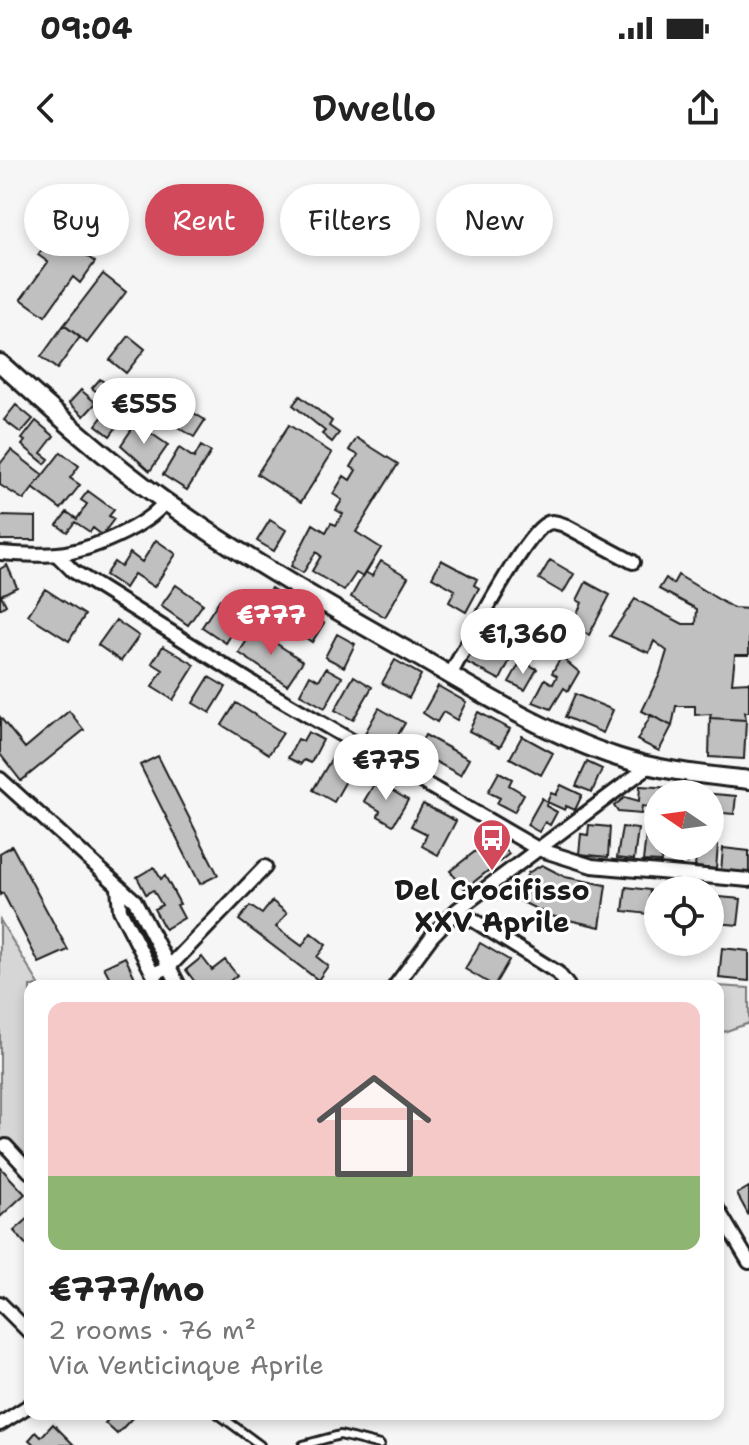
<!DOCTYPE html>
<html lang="en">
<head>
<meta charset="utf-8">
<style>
  body { margin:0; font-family:"Shantell Sans",sans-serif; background:#f6f6f6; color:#222; height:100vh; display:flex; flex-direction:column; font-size:30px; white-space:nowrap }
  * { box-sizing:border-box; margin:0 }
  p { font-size:26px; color:#767676 }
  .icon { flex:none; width:44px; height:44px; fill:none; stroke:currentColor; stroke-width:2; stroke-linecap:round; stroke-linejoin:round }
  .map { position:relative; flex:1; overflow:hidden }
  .sheet { position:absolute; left:24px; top:820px; width:700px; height:440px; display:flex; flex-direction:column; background:#fff; border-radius:16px; box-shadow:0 4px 12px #0003 }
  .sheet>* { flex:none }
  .hud { position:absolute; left:24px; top:24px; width:702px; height:72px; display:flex; gap:16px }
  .needle { width:52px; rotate:283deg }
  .fabs { position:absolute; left:644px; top:620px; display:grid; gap:16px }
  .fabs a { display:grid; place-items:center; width:80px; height:80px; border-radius:50%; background:#fff; box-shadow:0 4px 12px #0003; font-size:40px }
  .price { position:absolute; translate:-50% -68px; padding:0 18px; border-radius:28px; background:#fff; color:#222; font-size:26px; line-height:52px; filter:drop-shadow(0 2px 4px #0008) }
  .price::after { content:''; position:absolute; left:50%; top:48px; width:24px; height:18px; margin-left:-12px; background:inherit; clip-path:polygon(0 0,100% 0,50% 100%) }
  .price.active { background:#d1495b; color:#fff }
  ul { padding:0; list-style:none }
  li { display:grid; align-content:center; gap:16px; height:424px; padding:0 24px }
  li span { display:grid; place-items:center; height:248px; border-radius:16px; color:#555 }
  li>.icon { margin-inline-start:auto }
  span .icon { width:144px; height:144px; fill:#fffc; stroke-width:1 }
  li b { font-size:34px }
  .tag { padding:0 28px; border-radius:36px; background:#fff; box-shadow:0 4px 12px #0003; font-size:28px; line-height:72px }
  .tag.active { background:#d1495b; color:#fff }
  .status { display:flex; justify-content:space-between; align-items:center; height:56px; padding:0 40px; background:#fff; direction:ltr }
  .status svg { height:22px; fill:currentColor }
  header { display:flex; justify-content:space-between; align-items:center; height:104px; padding:0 24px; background:#fff; font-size:36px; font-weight:600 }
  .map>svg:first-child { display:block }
</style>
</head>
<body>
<div class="status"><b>09:04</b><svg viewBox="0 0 49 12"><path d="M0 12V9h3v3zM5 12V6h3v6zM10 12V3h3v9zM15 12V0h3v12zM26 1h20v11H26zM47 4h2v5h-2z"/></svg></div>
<header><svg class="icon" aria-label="back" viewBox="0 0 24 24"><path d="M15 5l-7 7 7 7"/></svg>Dwello<svg class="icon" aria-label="share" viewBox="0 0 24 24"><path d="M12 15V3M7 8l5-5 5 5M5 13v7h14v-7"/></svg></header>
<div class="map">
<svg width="749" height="1285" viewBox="0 0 749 1285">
  <rect width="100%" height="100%" fill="#f6f6f6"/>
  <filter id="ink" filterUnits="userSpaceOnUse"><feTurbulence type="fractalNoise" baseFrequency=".0125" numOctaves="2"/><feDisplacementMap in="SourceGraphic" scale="16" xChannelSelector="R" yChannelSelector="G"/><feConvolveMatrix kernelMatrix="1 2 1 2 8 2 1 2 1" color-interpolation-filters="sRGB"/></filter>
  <g filter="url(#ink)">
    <path fill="#d6d6d6" stroke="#797979" stroke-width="2" d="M0,760L40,826H30V1007L4,980L0,983Z
      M718,826L749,828V863L718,874Z"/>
    <path fill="#c0c0c0" stroke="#1c1c1c" stroke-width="2" d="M54,72L95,102L80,123L73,117L45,156L21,139L48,102L38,95Z
      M103,114L126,132L87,183L64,165Z
      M64,165L80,177L57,209L41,197Z
      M129,176L145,189L126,213L110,200Z
      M100,219L114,230L106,239L92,228Z
      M120,226L137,239L110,276L96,265L116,239L113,237Z
      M81,230L96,243L84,256L69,243Z
      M300,236L332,261L329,266L339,273L332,282L322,274L325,271L293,245Z
      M16,245L33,259L21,273L4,260Z
      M189,250L205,260L194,277L178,267Z
      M36,261L54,276L41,293L49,299L45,304L22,285L25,281L22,279Z
      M136,263L168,285L150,311L121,285Z
      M289,265L332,293L301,342L257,314Z
      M357,278L398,304L356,372L381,388L363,417L356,413L344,431L312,411L321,396L316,392L303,413L291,406L313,364L326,372L331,363L336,365L343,354L336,350L342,340L333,334L344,316L350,320L356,310L351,307L358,295L349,290Z
      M201,286L211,292L187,330L163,315L179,288L194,298Z
      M11,290L43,315L24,340L0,325V304Z
      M61,292L79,306L70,318L80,325L61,349L33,328Z
      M88,331L114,350L109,356L114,359L102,375L93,368L90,372L75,362L67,372L57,365L67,352L77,359L87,344L81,340Z
      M0,356L36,357V380H0Z
      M270,360L286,370L274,391L257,381Z
      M156,380L176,394L154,427L134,414L125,428L105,415L114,402L121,407L130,393L142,402Z
      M441,400L477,419L474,425L479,428L466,452L449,442L455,430L432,417Z
      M550,400L574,414L563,433L539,419Z
      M381,401L408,417L385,457L351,437L365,412L372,416Z
      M7,405L17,427L1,435L6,445L0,449V409Z
      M678,415L733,448L749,449V495H735L732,523L749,522V552H745L746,560L710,558L711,554L695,555V546H676L672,566L642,551L660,514L667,491L654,481L649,493L610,476L635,439L683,464H696L697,449L659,429L666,418L673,424Z
      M586,422L610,435L589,475L571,465L582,443L577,440Z
      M176,425L203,444L188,465L161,446Z
      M271,428L324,463L312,482L259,447Z
      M45,429L85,455L69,481L28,455Z
      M220,439L244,454L226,483L202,467Z
      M116,460L139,476L121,501L98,485Z
      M254,469L303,501L287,525L239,493Z
      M337,474L355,484L344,507L325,497Z
      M479,478L512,496L500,520L466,502Z
      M163,486L195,505L173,540L152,527L163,510L152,503Z
      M561,497L579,512L568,531L564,528L551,549L533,542L545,519L553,524L557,516L552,513Z
      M395,500L421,515L409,538L382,523Z
      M521,501L537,509L525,530L509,522Z
      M326,508L342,517L325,548L300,534L310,515L319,520Z
      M354,516L372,527L353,560L335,550Z
      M209,517L226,527L210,553L193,543Z
      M438,526L466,542L457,560L443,552L437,562L423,553Z
      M575,534L613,550L603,573L565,557Z
      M236,543L283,573L269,594L222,565Z
      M379,548L405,563L391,587L365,573Z
      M69,551L84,570L21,621L0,594V557L25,588Z
      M478,552L510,569L500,587L469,571Z
      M651,555L672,566L659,591L637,580Z
      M710,558L746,560L744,599L709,597Z
      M308,572L323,580L311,603L304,600L301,604L288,598L298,579L303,581Z
      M425,575L469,599L460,615L416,591Z
      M522,576L553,593L541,615L510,598Z
      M336,591L356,603L334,642L313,630Z
      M158,596L218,715L200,724L140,605Z
      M587,602L602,609L592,632L576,626Z
      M499,612L512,619L509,625L524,634L514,652L497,643L500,638L488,632Z
      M376,621L408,640L393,665L378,656L380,651L364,641Z
      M561,625L582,635L575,650L566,646L565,650L547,642L551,633L556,635Z
      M640,626L688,629L687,634H658V648L642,646L641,654L618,652L614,646L625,637L639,641Z
      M702,633L736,636L734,654L710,652V634Z
      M542,638L547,642L546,646L557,652L550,665L545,662L539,672L527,665Z
      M423,644L456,661L438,695L422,686L427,674L411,666Z
      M589,665L610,667L608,697L579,694L581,674L588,675Z
      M622,667L638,669L634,700L617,698Z
      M646,675L658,676V686H663L661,702L643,701Z
      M495,676L509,694L465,729L450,711Z
      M710,684L718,685L716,709L695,707L697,686Z
      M12,686L68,790L39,803L3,733L0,735V693Z
      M669,686H690L688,703L668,701Z
      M723,688L749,691V715L721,712Z
      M542,705L565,717L606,725L600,767L551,756L516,739L528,713Z
      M154,707L161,719L165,716L180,744L177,745L184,758L165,769L154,749L162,745L153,730L146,734L137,717Z
      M626,727L650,730L648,754L623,751Z
      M719,737L741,739L738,765L717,763Z
      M272,741L287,753L276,767L302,786L311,773L326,785L317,797L328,806L318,820L239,760L250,746L262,754Z
      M480,783L509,800L494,826L465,809Z
      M722,788L749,791V821L719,818Z
      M125,797L139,826H114L104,807Z
      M202,797L212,810L225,800L237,815L224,826H198L186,810Z
      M0,1007L25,1034L0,1057Z
      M749,1027V1056L737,1034Z
      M30,1057V1089L14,1071Z
      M114,1254H136L117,1274L105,1263Z
      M53,1264L74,1285H35L29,1280L36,1272L41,1277Z"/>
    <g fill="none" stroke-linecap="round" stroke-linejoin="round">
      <defs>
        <path id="lane" d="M218,1254L260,1285
          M303,1285L340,1275L380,1285"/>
        <path id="street" d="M0,393C19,394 39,396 58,394C89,391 146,367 165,342
          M57,395L73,411L254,524L538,689L592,706L749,720
          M450,515C466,487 523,376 546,364C552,360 558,363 564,365L633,402
          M0,619L135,741L179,826
          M118,728L120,750L159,826
          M457,750L558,813L568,826
          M153,814L169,807L265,707
          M395,826L432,776L457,750L649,606
          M6,986L30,1012
          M718,1050L749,1102
          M0,1143L30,1173
          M0,1264L30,1245"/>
        <path id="secondary" d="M0,203C53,251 106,299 163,340C244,398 330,447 417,496C481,533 547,574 617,597C660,611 705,615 749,620"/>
      </defs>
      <use href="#lane" stroke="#1c1c1c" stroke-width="12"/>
      <use href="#street" stroke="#1c1c1c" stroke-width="18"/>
      <use href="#secondary" stroke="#1c1c1c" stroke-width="22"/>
      <use href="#lane" stroke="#fff" stroke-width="6"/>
      <use href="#street" stroke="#fff" stroke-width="12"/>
      <use href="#secondary" stroke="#fff" stroke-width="16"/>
    </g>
  </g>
  <defs>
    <symbol id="bus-pin" viewBox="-11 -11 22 30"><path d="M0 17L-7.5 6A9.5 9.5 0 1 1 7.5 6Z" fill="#d1495b" stroke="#fff"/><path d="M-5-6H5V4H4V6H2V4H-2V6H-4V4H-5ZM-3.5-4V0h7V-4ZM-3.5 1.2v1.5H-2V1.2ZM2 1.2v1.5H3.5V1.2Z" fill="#fff"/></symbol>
  </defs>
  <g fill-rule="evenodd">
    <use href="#bus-pin" x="470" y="656" width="44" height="60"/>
  </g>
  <g text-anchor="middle" stroke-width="6" stroke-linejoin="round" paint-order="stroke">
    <g font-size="28" font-weight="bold" fill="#1c1c1c" stroke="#fff">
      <text x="492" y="740">Del Crocifisso<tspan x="492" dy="32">XXV Aprile</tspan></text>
    </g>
  </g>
</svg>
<div class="fabs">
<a><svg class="needle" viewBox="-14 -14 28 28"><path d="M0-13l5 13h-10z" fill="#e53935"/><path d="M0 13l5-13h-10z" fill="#767676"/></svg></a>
<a><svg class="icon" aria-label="locate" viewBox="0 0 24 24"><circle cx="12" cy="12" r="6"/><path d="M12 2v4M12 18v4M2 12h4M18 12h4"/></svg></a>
</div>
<b class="price" style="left:144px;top:286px">€555</b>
<b class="price active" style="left:271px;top:497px">€777</b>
<b class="price" style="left:523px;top:516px">€1,360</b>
<b class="price" style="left:386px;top:642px">€775</b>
<div class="hud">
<a class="tag">Buy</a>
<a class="tag active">Rent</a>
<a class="tag">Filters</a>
<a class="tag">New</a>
</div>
<section class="sheet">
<ul>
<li><span style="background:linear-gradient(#f6c9c9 70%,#8fb573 0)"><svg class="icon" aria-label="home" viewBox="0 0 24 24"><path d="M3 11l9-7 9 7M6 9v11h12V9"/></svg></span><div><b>€777/mo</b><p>2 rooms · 76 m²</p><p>Via Venticinque Aprile</p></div></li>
</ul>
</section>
</div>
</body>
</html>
